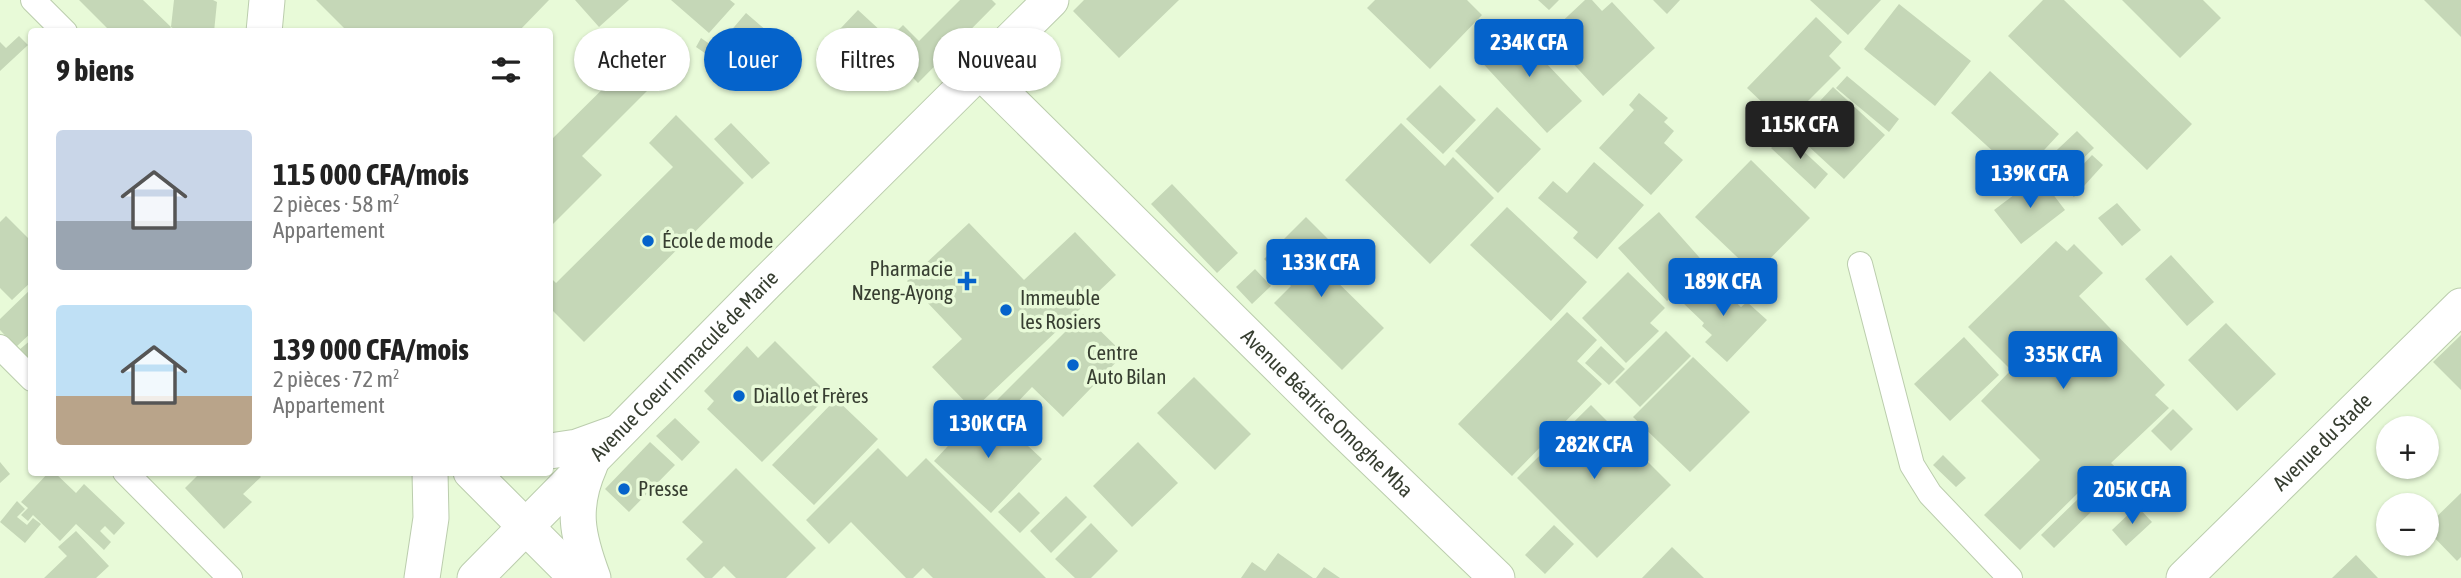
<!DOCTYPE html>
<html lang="fr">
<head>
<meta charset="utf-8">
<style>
  body { margin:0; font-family:"Asap Condensed",sans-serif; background:#f6f6f6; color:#222; height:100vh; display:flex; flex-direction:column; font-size:26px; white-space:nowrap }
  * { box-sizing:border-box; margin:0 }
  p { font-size:23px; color:#767676 }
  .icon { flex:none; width:38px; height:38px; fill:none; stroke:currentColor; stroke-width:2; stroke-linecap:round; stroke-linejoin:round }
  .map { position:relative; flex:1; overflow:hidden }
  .sheet { position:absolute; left:28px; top:28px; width:525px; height:448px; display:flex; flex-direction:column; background:#fff; border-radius:7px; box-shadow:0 2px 5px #0004 }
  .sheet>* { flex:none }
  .top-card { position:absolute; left:574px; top:28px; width:665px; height:63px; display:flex; gap:14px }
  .fabs { position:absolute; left:2376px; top:416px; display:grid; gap:14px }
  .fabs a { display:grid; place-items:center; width:63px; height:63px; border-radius:50%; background:#fff; box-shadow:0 2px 5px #0004; font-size:35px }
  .price { position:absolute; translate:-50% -60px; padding:0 16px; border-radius:7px; background:#0563cb; color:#fff; font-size:23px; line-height:46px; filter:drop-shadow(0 2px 4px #0008) }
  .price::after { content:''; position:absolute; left:50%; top:42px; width:21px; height:16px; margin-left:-10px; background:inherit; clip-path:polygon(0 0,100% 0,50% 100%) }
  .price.current { background:#222; color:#fff }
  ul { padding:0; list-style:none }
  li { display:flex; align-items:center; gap:21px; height:175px; padding:0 28px }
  li span { display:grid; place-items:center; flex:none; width:196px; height:140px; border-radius:7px; color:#555 }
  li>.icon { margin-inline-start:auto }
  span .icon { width:84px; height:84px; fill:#fffc; stroke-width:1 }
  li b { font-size:30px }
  h2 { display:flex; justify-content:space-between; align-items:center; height:84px; padding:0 28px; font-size:30px }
  .pill { padding:0 24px; border-radius:32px; background:#fff; box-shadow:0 2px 5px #0004; font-size:24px; line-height:63px }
  .pill.current { background:#0563cb; color:#fff }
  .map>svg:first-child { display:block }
</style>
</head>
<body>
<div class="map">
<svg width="2461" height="578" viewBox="0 0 2461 578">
  <rect width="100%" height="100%" fill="#e8fad8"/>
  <path fill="#c5d7b7" d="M79,0H143L171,27L167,32H111Z
    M174,0H213L217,2L214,32H179L171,27Z
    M316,0H549L518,32H348Z
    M575,0H629L599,27Z
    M671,0H730L735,4L709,33Z
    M960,0H992L996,4L918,83L882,46L903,25L919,41Z
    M1084,0H1179L1119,58L1073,11Z
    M1375,0H1467L1482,15L1430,69L1367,8Z
    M1538,0H1559L1549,10Z
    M1585,0H1592L1602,11L1612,2L1655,48L1603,96L1567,57L1558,64L1538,44Z
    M1653,0H1680L1667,14Z
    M1810,0H1881L1848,35Z
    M2043,0H2064L2192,124L2147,170L2008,36Z
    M2122,0H2203L2221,18L2180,58Z
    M2424,0H2461V37Z
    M1899,4L1971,61L1935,106L1864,49Z
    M858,10L883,33L865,53L840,29Z
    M746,13L767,31L744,57L723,40Z
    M1816,17L1842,42L1829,56L1841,68L1785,124L1747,88Z
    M1511,26L1582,101L1547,133L1477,57Z
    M833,32L869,67L853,83L817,49Z
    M19,36L28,45L0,71V42L6,48Z
    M701,38L724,54L718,62L696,47Z
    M630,62L653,85L582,156L602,175L550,227V141Z
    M1990,71L2059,134L2020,176L1951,113Z
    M1847,76L1899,119L1889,132L1836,88Z
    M1440,85L1476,120L1443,154L1406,119Z
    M1833,87L1885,135L1844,179L1792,131Z
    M1639,93L1668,118L1664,122L1674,131L1664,143L1683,160L1651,195L1599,148L1634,110L1629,105Z
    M1497,107L1541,149L1498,193L1455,151Z
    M676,115L744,183L584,342L550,308V277L556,283L673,167L649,143Z
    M731,123L770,163L752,179L714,139Z
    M1401,123L1445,166L1453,157L1494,198L1430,264L1345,180Z
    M2077,131L2094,148L2057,183L2040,166Z
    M1785,134L1828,174L1815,189L1771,148Z
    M2092,155L2103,165L2074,197L2062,187Z
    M1751,160L1810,218L1755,274L1695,217Z
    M1594,162L1644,205L1597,259L1573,238L1578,232L1538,198L1553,181L1567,193Z
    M2039,176L2065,210L2021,244L1994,210Z
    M1172,184L1238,253L1217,273L1151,204Z
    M2117,203L2141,230L2122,246L2098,218Z
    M1507,207L1587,282L1551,321L1470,245Z
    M1659,212L1707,266L1667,301L1618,248Z
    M6,216L32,242V281L12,300L0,288V222Z
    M1306,217L1328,239L1294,273L1299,278L1316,261L1384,328L1342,370L1274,303L1291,286L1264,259Z
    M969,223L1024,280L1075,232L1116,275L973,410L932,367L962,339L907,281Z
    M2056,241L2067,251L2074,244L2103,273L2079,296L2165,385L2155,395L2169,408L2111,463L2128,479L2099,508L2081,490L2020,550L1984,515L2040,460L1981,401L2011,370L1968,327Z
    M2171,255L2214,302L2187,326L2145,279Z
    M1255,269L1271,286L1252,304L1236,287Z
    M1628,272L1665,308L1650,323L1659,331L1626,363L1582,318Z
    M1707,276L1741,307L1747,302L1767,320L1727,362L1705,342L1712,335L1702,326L1704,323L1682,302Z
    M32,288V332L16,347L0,330V319Z
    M1567,312L1597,340L1577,361L1602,384L1512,476L1458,424Z
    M1083,314L1124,354L1063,417L1032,387L1008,412L997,400Z
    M2226,323L2276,374L2237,411L2188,360Z
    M1666,331L1691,356L1640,407L1615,382Z
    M2461,335V390L2433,362Z
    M1964,337L1999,375L1950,421L1914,384Z
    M32,339V365L19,350Z
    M775,341L829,395L762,462L707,409L714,401L704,391L747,346L758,358Z
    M1601,346L1625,369L1609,385L1585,363Z
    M1693,357L1750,412L1690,472L1633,417Z
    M1194,377L1251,434L1215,470L1157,413Z
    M836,399L878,439L814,505L772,465Z
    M1591,405L1671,485L1597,558L1517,478Z
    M985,406L1042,459L991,513L934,461Z
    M2173,409L2193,429L2171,451L2151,431Z
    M675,418L700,442L682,461L656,436Z
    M650,442L675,465L629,512L605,489Z
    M1138,442L1178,483L1132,527L1093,486Z
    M878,448L907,477L926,458L1046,578H933L923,568L913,578H906L851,522L829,544L806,520Z
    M1943,455L1966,478L1956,487L1933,465Z
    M0,462L10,474L0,483Z
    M736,468L816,548L786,578H736L724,566L712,578H705L686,559L703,542L682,522Z
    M49,472H54L76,493L84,484L125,523L114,535L105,526L100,531L111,542L104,550L76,524L60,541L33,515L28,521L21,515L28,508L21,502Z
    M201,472H256L261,477L243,494L252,502L224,529L185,488Z
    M1019,492L1040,513L1020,533L998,512Z
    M2461,493V557L2457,561L2427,530V526Z
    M1066,496L1087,517L1051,553L1030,531Z
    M2080,497L2093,510L2054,548L2041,535Z
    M17,501L25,509L17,517L27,525L33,518L41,524L25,543L0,522Z
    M2137,506L2152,522L2126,546L2112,530Z
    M1091,523L1118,551L1091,578H1075L1055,559Z
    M1554,525L1574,544L1545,574L1525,555Z
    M76,531L109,566L96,578H44L67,556L58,547Z
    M1672,547L1704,578H1642Z
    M1278,553L1313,578H1241L1252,562L1265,571Z
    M2356,555L2378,578H2332Z
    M1324,567L1340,578H1316Z"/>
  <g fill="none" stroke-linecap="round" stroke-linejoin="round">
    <defs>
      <path id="street" d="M33,0L65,32
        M1860,264L1912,465L1930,494L2010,578
        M0,347L32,379
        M125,472L230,578"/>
      <g id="secondary">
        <path d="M264,32L267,0"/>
        <path id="s1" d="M981,72L1340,427L1497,578"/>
        <path d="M550,451L577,447L616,433"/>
        <path d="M590,465C571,508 577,535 593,578"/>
        <path d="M471,472L577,578"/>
        <path d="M422,578L431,518L430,472"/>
        <path id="s2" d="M475,578L765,284L1051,0"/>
        <path id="s3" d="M2184,578L2461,306"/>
      </g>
    </defs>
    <use href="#street" stroke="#bbcdad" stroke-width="26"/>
    <use href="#secondary" stroke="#bbcdad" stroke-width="37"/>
    <use href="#street" stroke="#fff" stroke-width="24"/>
    <use href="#secondary" stroke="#fff" stroke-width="35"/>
  </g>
  <g fill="#0563cb" stroke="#e8fad8" stroke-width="2.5">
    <circle cx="648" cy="241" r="7"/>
    <path d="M963.5 270.5h7v7h7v7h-7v7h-7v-7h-7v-7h7z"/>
    <circle cx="1006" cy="310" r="7"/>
    <circle cx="1073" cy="365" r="7"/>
    <circle cx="739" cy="396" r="7"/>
    <circle cx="624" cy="489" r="7"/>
  </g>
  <g text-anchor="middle" stroke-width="7" stroke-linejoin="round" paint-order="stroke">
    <g font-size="21" fill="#373e31" stroke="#e8fad8" text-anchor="start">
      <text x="662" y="248">École de mode</text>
      <text x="953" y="276" text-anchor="end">Pharmacie<tspan x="953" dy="24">Nzeng-Ayong</tspan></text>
      <text x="1020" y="305">Immeuble<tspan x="1020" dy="24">les Rosiers</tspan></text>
      <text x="1087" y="360">Centre<tspan x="1087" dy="24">Auto Bilan</tspan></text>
      <text x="753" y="403">Diallo et Frères</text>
      <text x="638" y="496">Presse</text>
    </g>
    <g font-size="21" fill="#373e31" stroke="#e8fad8">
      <text dy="7" stroke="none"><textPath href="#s2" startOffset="298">Avenue Coeur Immaculé de Marie</textPath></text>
      <text dy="7" stroke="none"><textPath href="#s1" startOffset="486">Avenue Béatrice Omoghe Mba</textPath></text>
      <text dy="7" stroke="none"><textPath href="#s3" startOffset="194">Avenue du Stade</textPath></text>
    </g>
  </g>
</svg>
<div class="fabs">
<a>+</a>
<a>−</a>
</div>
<b class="price" style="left:1529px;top:79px">234K CFA</b>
<b class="price current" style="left:1800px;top:161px">115K CFA</b>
<b class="price" style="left:2030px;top:210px">139K CFA</b>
<b class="price" style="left:1321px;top:299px">133K CFA</b>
<b class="price" style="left:1723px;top:318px">189K CFA</b>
<b class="price" style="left:2063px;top:391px">335K CFA</b>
<b class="price" style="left:988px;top:460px">130K CFA</b>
<b class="price" style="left:1594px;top:481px">282K CFA</b>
<b class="price" style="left:2132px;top:526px">205K CFA</b>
<div class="top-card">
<a class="pill">Acheter</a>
<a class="pill current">Louer</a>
<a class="pill">Filtres</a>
<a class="pill">Nouveau</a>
</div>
<section class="sheet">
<h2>9 biens<svg class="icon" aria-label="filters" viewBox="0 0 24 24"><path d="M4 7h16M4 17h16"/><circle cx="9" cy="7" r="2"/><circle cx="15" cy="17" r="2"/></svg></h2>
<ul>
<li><span style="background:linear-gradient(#c9d6e8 65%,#9aa5b1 0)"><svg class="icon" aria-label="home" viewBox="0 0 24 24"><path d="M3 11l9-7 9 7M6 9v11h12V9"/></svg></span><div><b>115 000 CFA/mois</b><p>2 pièces · 58 m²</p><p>Appartement</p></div></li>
<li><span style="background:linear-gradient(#bfe0f5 65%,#b9a48a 0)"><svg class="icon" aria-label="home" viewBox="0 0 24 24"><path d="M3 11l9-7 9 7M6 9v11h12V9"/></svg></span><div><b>139 000 CFA/mois</b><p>2 pièces · 72 m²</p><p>Appartement</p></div></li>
</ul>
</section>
</div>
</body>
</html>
